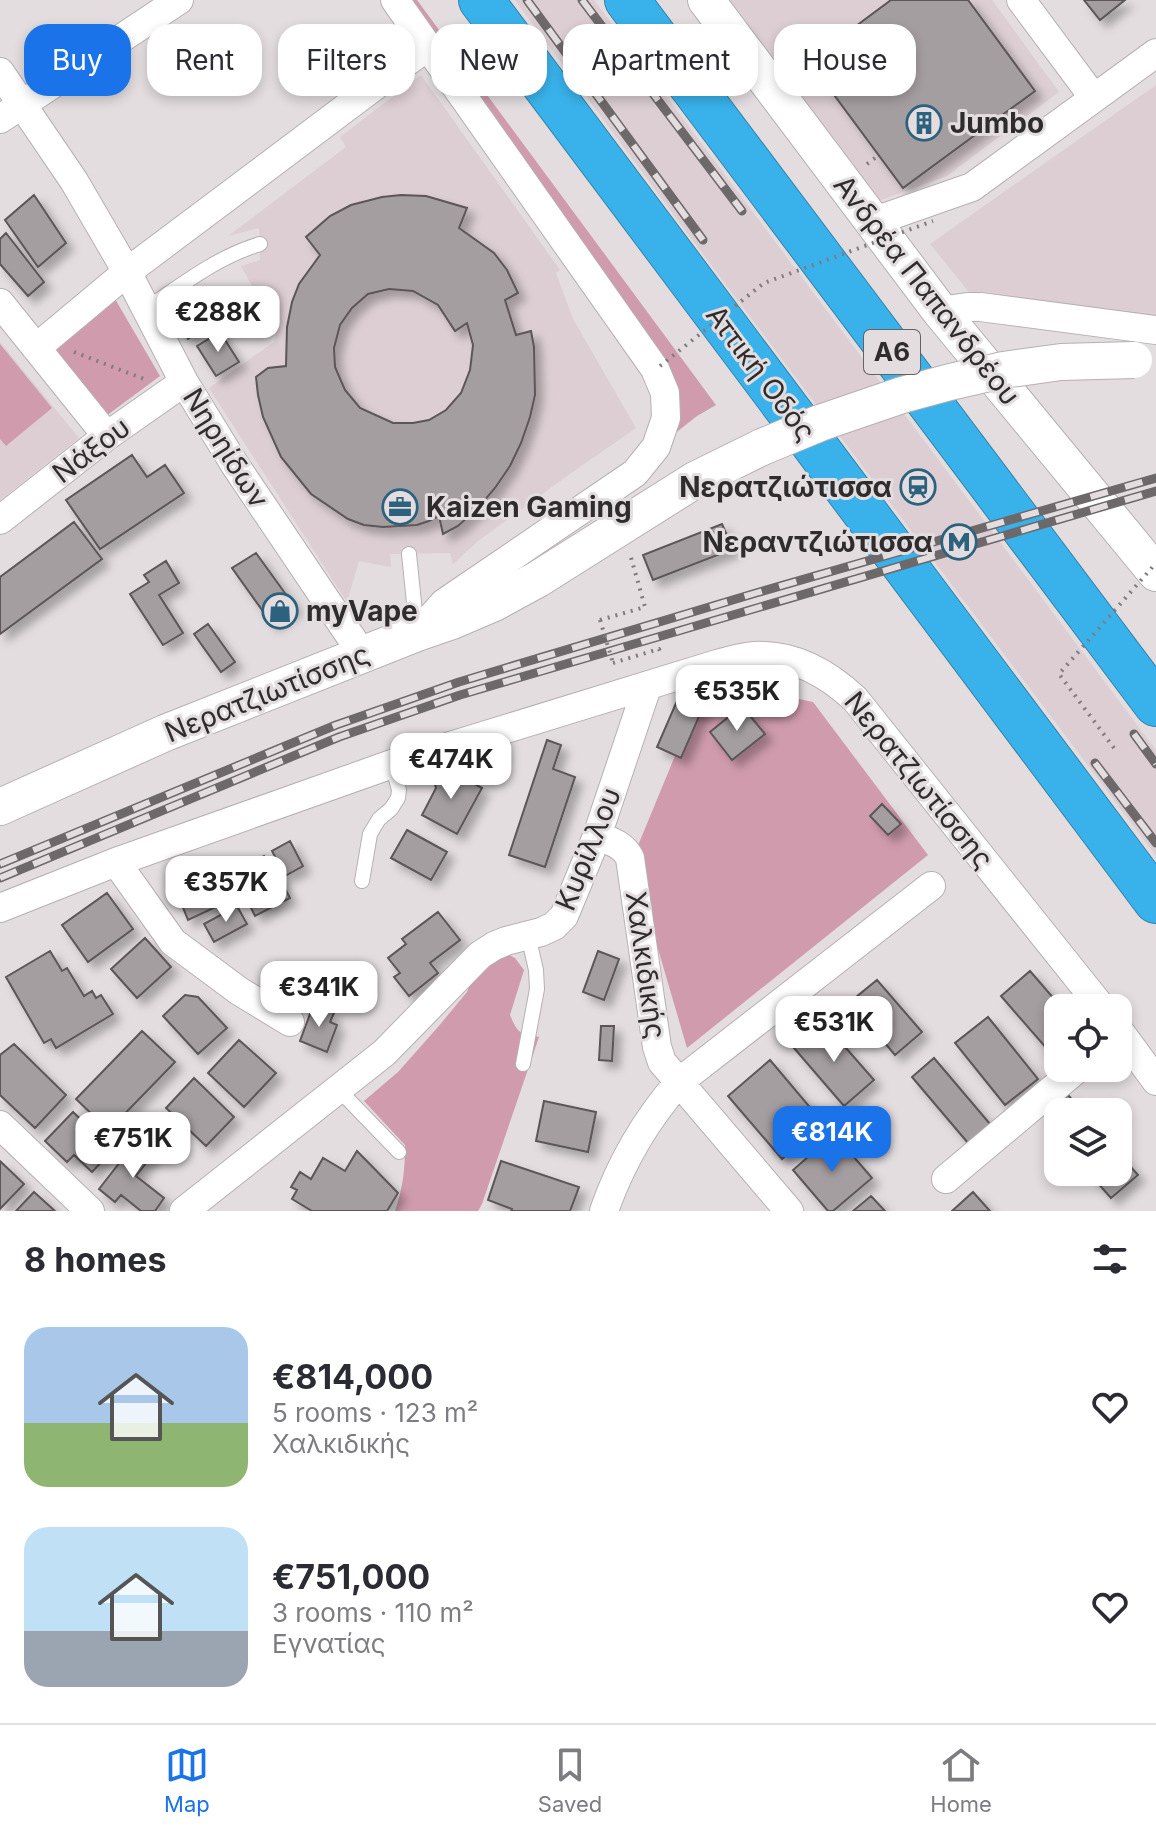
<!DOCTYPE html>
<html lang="en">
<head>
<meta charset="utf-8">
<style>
  body { margin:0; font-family:Inter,sans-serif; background:#f7f7f7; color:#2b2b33; height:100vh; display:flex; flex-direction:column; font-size:30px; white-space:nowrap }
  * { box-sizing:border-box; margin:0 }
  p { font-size:26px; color:#7c7c81 }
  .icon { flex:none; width:44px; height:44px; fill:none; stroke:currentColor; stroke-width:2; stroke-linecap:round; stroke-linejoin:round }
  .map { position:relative; height:1211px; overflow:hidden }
  .panel { display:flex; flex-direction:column; background:#fff; flex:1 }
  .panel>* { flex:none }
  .top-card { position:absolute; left:24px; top:24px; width:1108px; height:72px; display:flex; gap:16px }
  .tools { position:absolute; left:1044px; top:994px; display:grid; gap:16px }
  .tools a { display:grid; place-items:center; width:88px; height:88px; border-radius:16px; background:#fff; box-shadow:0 4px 12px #0003; font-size:40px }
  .price { position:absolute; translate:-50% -68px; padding:0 18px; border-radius:16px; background:#fff; color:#222; font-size:26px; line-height:52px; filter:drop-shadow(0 2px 4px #0008) }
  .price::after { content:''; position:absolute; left:50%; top:48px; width:24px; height:18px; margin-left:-12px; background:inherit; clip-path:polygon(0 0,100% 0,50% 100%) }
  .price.active { background:#1a73e8; color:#fff }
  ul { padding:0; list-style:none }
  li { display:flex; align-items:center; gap:24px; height:200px; padding:0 24px }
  li span { display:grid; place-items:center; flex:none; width:224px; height:160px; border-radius:24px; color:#555 }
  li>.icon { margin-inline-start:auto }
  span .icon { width:96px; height:96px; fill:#fffc; stroke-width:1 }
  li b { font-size:34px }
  h2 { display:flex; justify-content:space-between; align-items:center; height:96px; padding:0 24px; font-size:34px }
  .pill { padding:0 28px; border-radius:24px; background:#fff; box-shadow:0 4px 12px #0003; font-size:28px; line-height:72px }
  .pill.active { background:#1a73e8; color:#fff }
  .dock { display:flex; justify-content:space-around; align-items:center; height:112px; border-top:2px solid #e1e1e2; background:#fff; font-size:22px; color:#7c7c81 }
  .dock a { display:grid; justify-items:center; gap:4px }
  .dock .active { color:#1a73e8 }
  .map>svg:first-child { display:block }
</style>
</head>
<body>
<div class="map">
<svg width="1156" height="1211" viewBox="0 0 1156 1211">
  <defs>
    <filter id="shadow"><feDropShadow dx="7" dy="7" stdDeviation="4" flood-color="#0004"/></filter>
  </defs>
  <rect width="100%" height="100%" fill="#e3dddf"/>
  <path fill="#dcced2" d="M515,0H594L1140,729L1156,750V856L696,245Z
    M719,0H992L1059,92L947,176L870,204Z
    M421,75L560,270L556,273L573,319L636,428L567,476L478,541L453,564L450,553L390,554L391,567L359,561L347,602L209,388L274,342L277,331L241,266L260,260L259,228L228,236L346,147L340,137Z
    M1156,85V314L969,292L930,244Z
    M0,342L79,438L0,500Z"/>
  <path fill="#cf9bad" d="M400,0H417L716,405L697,416L664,442L672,404Z
    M111,292L160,376L102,419L48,346Z
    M0,344L52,408L6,446L0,439Z
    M753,689L813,702L928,855L687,1048L632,860L696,705Z
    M504,952L515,958L524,970L510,1015C518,1034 519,1033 539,1037L482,1204L478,1211H395C403,1188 405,1169 405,1145L364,1101L398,1072L438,1027L467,992L476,969Z"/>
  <path fill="#a49ea0" stroke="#5b5658" stroke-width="2" fill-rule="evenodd" filter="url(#shadow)" d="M891,0H968L1035,91L903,188L809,61Z
    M1084,0H1125L1100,20Z
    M34,195L66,243L38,267L5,220Z
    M401,195L426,196L467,208L459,228L494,253L507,270L518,293L505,300L516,335L531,331L534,347L535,395L530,417L521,443L510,466L495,488L478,508L458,526L443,534L439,516L429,521L417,525L383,527L364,525L348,519L311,494L281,457L263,417L258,395L256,377L268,368L286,366L287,327L292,302L299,284L320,255L306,237L330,216L351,205L382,197ZM389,289L413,291L438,305L455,331L467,323L473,345L470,370L461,393L446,410L429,420L413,423H393L360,408L345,390L335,367L334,348L340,325L352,308L368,294Z
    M6,233L44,282L28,296L0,264V239Z
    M205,289L209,295L218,290L235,316L211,332L207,327L188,339L170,312Z
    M220,332L239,362L216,376L197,346Z
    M132,455L147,477L165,465L184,493L100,549L66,500Z
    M74,522L102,559L0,634V577Z
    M722,524L733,549L653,580L643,555Z
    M256,553L295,607L272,624L232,568Z
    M166,561L179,583L159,595L183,633L163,645L130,594L149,582L144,575Z
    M208,624L235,662L221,672L194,634Z
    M683,687L707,698L681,758L657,747Z
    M742,706L765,734L732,760L710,732Z
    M547,740L561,745L553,769L575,777L545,867L509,855Z
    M451,771L482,788L457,834L422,815L436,788L433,778Z
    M882,804L901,824L888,835L870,816Z
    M407,830L447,852L431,880L391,858Z
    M290,841L303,866L285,876L272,851Z
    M264,856L273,875L277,873L290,898L255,916L233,871Z
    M212,885L222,904L188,920L180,900Z
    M107,893L133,929L88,962L62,925Z
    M237,906L247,924L214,942L204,924Z
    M438,912L460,940L430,963L438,973L409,996L394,977L400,973L388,958L406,944L402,939Z
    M145,938L171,967L137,998L111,969Z
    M50,951L62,971L67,968L84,996L92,991L96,998L101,995L113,1014L56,1048L51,1039L44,1043L6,977Z
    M598,951L619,959L604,1000L583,992Z
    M1030,971L1062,1008H1058V1054L1054,1057L1001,996Z
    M877,980L922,1032L895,1055L850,1002Z
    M185,995L198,997L227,1028L198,1054L163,1016Z
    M313,1006L334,1013L330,1022L337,1025L327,1052L300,1041Z
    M988,1017L1038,1079L1005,1105L955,1043Z
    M824,1023L874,1080L844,1106L794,1048Z
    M601,1026H614L612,1061L599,1060Z
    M142,1031L175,1062L110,1129L122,1140L92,1172L74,1155L67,1162L45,1141L73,1112L94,1132L102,1124L76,1099Z
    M239,1040L276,1073L244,1107L208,1073Z
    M14,1044L66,1095L35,1128L0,1095V1055Z
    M934,1058L990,1124L968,1143L912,1077Z
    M770,1060L824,1124L782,1159L728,1096Z
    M194,1078L234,1117L206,1146L166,1108Z
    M1068,1095L1083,1112H1058L1054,1107Z
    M544,1101L596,1112L588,1152L536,1141Z
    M834,1134L872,1178L833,1211H828L793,1170Z
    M138,1139L155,1152L136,1176L164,1198L155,1211H141L121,1195L115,1202L99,1189Z
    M357,1151L398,1193L387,1211H312L292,1199L297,1190L291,1187L300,1172L311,1179L323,1158L345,1171Z
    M1118,1153L1138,1175L1111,1198L1088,1172H1118Z
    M0,1161L24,1184L0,1209Z
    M501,1161L579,1187L570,1211H511L512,1209L488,1200Z
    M34,1192L55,1211H16Z
    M973,1192L990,1211H952Z
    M871,1196L885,1211H853Z"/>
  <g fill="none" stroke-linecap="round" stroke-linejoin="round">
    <defs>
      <path id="service" d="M146,309C183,284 217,257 260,244
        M409,554L417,632
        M362,881L370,834L379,819L391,809L398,798L399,790L392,764
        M523,1064L537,989L536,970L528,935
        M339,1090L399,1152"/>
      <path id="minor" d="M395,0L655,369L665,393L666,418L656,447L635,473L444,603L417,633
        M1021,0L1094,98
        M0,72L74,181L127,272L184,382L235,465L363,655
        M0,119L179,0
        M872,222L972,187L1156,53
        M0,303L107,436
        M940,311L967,307H980L1156,330
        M36,348L127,272L428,46
        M0,520L107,436L184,382
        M597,836C610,841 623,844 630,858L657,1047L662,1062L789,1211
        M116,862L173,942L239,991L290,1022
        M0,908L116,862L392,764L717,664C729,661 741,657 754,656C793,654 826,672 855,699L1102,1008
        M1118,1029L1156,1081
        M0,1125L90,1211
        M946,1179L1078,1068
        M184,1211L384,1053L480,955L494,946L506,941L541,932L554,926L564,916L597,836L647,687
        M604,1211C621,1162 645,1121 679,1082L931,886"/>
      <path id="tertiary" d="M706,0L940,311L1156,573
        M0,807L165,733L417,633L452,621L494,603L538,579L695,480L762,447"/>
      <path id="motorway" d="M481,0L1156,901
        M627,0L1156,704"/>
    </defs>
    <use href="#service" stroke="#b6b0b2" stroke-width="16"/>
    <use href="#minor" stroke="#b6b0b2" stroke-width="30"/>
    <use href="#tertiary" stroke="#b6b0b2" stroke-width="38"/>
    <use href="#motorway" stroke="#3583a8" stroke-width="46"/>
    <path stroke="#807c7e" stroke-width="4" stroke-dasharray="2 6" stroke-linecap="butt" d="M867,164L879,155
      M74,352L144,379
      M600,620L645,607L630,554
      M613,663L659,649L661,654"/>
    <use href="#service" stroke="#fff" stroke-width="14"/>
    <use href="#minor" stroke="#fff" stroke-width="28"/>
    <use href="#tertiary" stroke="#fff" stroke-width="36"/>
    <use href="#motorway" stroke="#39b2eb" stroke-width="44"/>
    <defs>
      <path id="rail" d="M527,0L703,240
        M582,0L742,211
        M1134,734L1156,764
        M1095,763L1156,843
        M0,864L336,725L459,682L756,593L1156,478
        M0,878L339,737L460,695L1156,491"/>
    </defs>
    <use href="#rail" stroke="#6d696b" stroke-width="9"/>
    <use href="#rail" stroke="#e3dddf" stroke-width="6" stroke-dasharray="18" stroke-linecap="butt"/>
    <defs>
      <path id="tertiary-bridge" d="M762,447L820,423L902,395L950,382L1003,370L1061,362L1134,360"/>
    </defs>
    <use href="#tertiary-bridge" stroke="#b6b0b2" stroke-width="38" stroke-linecap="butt"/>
    <path stroke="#807c7e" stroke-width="4" stroke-dasharray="2 6" stroke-linecap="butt" d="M660,366L764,283L933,221
      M600,620L613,663
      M1114,748L1059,674L1156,563"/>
    <use href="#tertiary-bridge" stroke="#fff" stroke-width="36"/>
  </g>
  <defs>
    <symbol id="building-ring" viewBox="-11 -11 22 22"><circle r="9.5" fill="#e3dddf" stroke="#2c627d" stroke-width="1.5"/><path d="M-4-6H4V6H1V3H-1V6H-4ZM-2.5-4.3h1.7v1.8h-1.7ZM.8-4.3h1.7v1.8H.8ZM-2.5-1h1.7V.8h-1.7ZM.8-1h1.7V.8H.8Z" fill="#2c627d"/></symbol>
    <symbol id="station-ring" viewBox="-11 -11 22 22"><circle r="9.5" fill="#e3dddf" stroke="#2c627d" stroke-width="1.5"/><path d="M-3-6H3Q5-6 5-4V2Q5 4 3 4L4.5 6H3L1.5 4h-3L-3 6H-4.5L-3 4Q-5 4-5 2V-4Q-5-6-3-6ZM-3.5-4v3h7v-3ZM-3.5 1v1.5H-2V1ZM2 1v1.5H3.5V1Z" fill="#2c627d"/></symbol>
    <symbol id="office-ring" viewBox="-11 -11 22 22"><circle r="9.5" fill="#e3dddf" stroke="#2c627d" stroke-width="1.5"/><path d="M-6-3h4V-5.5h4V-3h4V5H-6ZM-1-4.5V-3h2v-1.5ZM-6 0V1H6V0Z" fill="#2c627d"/></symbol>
    <symbol id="metro-ring" viewBox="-11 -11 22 22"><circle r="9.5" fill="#e3dddf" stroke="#2c627d" stroke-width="1.5"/><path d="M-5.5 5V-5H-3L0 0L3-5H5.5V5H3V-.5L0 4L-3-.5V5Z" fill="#2c627d"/></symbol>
    <symbol id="shop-ring" viewBox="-11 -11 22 22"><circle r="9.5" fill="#e3dddf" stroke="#2c627d" stroke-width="1.5"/><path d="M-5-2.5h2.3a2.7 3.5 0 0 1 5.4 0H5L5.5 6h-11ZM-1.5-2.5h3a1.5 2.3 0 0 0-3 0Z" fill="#2c627d"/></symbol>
  </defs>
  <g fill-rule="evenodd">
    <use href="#building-ring" x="904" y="103" width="40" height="40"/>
    <use href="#station-ring" x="898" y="467" width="40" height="40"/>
    <use href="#office-ring" x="380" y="487" width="40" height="40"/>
    <use href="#metro-ring" x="939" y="522" width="40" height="40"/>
    <use href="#shop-ring" x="260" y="591" width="40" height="40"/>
  </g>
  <g text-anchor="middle" stroke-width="6" stroke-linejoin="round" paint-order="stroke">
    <rect fill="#e3dddf" stroke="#646162" stroke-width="2" x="864" y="330" width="56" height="44" rx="6"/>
    <g font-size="26" font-weight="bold" fill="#2e2c2d">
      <text x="892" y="361">Α6</text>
    </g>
    <g font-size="28" font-weight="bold" fill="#2e2c2d" stroke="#e3dddf" text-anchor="start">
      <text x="950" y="133">Jumbo</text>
      <text x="892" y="497" text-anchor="end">Νερατζιώτισσα</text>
      <text x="426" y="517">Kaizen Gaming</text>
      <text x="933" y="552" text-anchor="end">Νεραντζιώτισσα</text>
      <text x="306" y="621">myVape</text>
    </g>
    <g font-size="28" fill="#2e2c2d" stroke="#e3dddf">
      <text transform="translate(927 290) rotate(52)" y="10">Ανδρέα Παπανδρέου</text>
      <text transform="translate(761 373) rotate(53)" y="10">Αττική Οδός</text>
      <text transform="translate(226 448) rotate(58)" y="10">Νηρηίδων</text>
      <text transform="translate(91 450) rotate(-37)" y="10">Νάξου</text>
      <text transform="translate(267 693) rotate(-22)" y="10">Νερατζιωτίσσης</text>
      <text transform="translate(919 780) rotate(51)" y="10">Νερατζιωτίσσης</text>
      <text transform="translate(588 849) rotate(-68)" y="10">Κυρίλλου</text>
      <text transform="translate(646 965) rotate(82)" y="10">Χαλκιδικής</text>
    </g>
  </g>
</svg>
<div class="tools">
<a><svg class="icon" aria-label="locate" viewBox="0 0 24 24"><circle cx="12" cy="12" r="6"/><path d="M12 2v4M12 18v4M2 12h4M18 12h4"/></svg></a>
<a><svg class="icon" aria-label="layers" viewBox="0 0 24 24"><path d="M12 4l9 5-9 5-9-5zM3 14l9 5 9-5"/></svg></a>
</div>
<b class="price" style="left:218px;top:354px">€288K</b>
<b class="price" style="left:737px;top:733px">€535K</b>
<b class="price" style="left:451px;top:801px">€474K</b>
<b class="price" style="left:226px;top:924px">€357K</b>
<b class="price" style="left:319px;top:1029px">€341K</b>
<b class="price" style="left:834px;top:1064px">€531K</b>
<b class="price active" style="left:832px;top:1174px">€814K</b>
<b class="price" style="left:133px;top:1180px">€751K</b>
<div class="top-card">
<a class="pill active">Buy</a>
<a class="pill">Rent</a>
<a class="pill">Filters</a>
<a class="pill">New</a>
<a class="pill">Apartment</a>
<a class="pill">House</a>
</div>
</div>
<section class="panel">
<h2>8 homes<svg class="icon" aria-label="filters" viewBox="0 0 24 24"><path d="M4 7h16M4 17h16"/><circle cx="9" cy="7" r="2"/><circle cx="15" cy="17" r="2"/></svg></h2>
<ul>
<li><span style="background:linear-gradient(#a9c7e8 60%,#8fb573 0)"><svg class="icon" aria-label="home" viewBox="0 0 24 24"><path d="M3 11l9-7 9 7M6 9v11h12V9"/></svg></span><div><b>€814,000</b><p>5 rooms · 123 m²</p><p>Χαλκιδικής</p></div><svg class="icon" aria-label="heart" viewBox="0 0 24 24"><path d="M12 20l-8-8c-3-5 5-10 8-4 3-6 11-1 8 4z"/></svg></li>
<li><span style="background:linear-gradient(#bfe0f5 65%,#9aa5b1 0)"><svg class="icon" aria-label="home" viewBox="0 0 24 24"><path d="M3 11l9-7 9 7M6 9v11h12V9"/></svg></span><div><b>€751,000</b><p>3 rooms · 110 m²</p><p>Εγνατίας</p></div><svg class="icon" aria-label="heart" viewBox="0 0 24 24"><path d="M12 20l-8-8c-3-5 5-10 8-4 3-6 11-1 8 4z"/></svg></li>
</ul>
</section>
<nav class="dock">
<a class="active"><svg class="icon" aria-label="map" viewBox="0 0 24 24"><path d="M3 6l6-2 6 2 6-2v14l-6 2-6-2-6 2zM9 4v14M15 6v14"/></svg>Map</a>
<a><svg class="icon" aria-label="saved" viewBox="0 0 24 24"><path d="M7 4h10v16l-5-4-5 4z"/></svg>Saved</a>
<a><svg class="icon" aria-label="home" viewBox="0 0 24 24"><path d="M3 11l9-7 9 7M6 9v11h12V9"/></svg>Home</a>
</nav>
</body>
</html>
